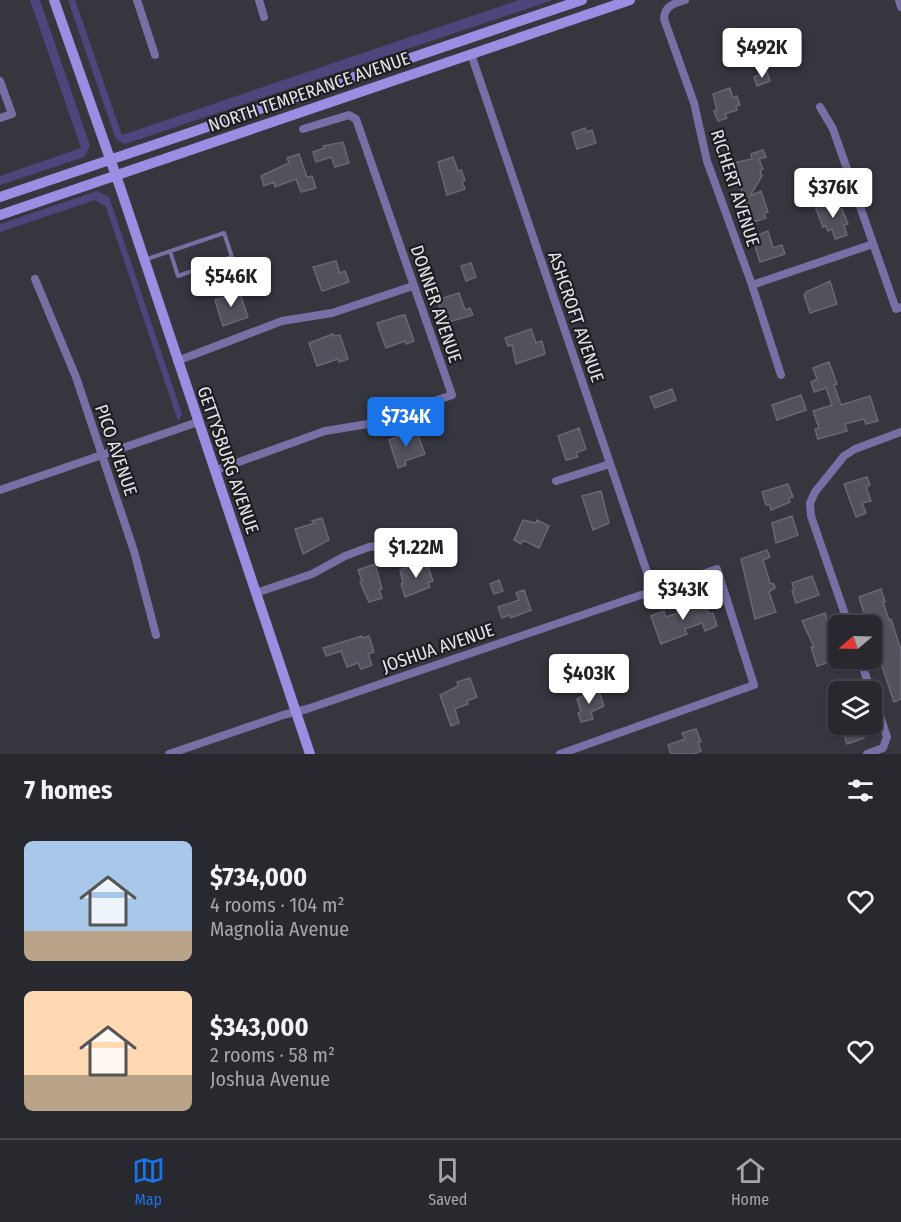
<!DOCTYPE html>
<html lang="en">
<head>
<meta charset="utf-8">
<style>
  body { margin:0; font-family:"Fira Sans Condensed",sans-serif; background:#34343b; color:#f1f3f6; height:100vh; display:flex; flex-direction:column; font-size:22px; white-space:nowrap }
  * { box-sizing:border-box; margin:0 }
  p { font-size:20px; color:#a5a6aa }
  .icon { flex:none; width:33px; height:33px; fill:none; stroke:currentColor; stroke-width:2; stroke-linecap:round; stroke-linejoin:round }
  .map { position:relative; height:754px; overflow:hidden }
  .drawer { display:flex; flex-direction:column; background:#28282f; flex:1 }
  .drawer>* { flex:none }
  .needle { width:39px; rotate:251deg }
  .tools { position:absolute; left:828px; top:615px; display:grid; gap:12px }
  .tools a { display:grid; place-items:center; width:54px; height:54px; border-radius:9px; background:#28282f; box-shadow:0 2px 4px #0004,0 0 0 2px #44444b; font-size:30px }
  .price { position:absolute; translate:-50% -51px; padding:0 14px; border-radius:6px; background:#fff; color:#222; font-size:20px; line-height:39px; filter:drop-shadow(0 2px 3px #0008) }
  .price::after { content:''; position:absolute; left:50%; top:36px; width:18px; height:14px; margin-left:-9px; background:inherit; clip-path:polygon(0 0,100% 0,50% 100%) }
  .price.active { background:#1a73e8; color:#fff }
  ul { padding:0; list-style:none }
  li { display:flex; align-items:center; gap:18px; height:150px; padding:0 24px }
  li span { display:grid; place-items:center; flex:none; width:168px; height:120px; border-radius:9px; color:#555 }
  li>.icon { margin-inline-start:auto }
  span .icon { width:72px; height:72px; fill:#fffc; stroke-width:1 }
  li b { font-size:26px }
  h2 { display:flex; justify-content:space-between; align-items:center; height:72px; padding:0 24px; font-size:26px }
  .tab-bar { display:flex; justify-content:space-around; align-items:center; height:84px; border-top:2px solid #44444b; background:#28282f; font-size:16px; color:#a5a6aa }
  .tab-bar a { display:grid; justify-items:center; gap:3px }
  .tab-bar .active { color:#1a73e8 }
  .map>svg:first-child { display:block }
</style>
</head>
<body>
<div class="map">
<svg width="901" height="754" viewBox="0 0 901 754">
  <rect width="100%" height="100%" fill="#36363f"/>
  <path fill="#4e457d" d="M30,0H40L90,146L84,157L0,185V176L81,148Z
    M68,0H75L122,135L519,0H553L125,144L119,141L115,137Z
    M97,191L109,197L182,414L178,421L106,207L95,200L0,232V224Z"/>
  <path fill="#52515c" stroke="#686772" stroke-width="1.5" d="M767,72L770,81L757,86L754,77Z
    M730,88L733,98L737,96L740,105L736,106L737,110L725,114L727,118L718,121L714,111L717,110L713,94Z
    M585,128L587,132L592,130L596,143L577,149L572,133Z
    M343,142L349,163L335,167L331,157L316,162L313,152L324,148L323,146Z
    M763,150L766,157L759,159L763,169L760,170L762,176L750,196L761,191L768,212L764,213L766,218L748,224L742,205V199L744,198L738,179L734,181L728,164L752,159L751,154Z
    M299,154L307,177L312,176L316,188L301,192L296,179L275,187L274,182L264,186L261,176L289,163L287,158Z
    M453,157L458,171L461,170L465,180L462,181L465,189L447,195L438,162Z
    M826,202L828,208L838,205L839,210L842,209L848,224L844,225L847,235L835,239L832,229L828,231L826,226L823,227L815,206Z
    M768,231L773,248L782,245L785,254L760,262L752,237Z
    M336,261L340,273L345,271L349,282L322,291L313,267Z
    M471,263L476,277L466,281L461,266Z
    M830,281L837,304L810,313L804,295L806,292Z
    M238,288L248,317L223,326L215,300L231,295L229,291Z
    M459,293L465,310L470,308L473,315L445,323L437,300Z
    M403,315H405L414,341L406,344L405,341L386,348L377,323Z
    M531,329L536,343L542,341L545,354L516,364L512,345L508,346L505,338Z
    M333,334L334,336L340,335L348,359L339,362L338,359L317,366L309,343Z
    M829,362L837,384L834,385L841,405L870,396L878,421L866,424L864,419L845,424L847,431L818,439L815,429L819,428L813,411L832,405L826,388L814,392L811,382L817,379L813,368Z
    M672,389L676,400L655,408L650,397Z
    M801,395L806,410L777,420L772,405Z
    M579,428L586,449L576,453L578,457L566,460L558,436Z
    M416,430L425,454L405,461L406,465L398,468L389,440Z
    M867,477L870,485L866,487L871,501L862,503L866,513L856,517L844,484Z
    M788,484L793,497L789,498L790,502L771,510L769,504L766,505L762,492Z
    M601,491L609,523L593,530L582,496Z
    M792,516L798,535L776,543L772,523Z
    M322,518L329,540L303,554L295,529L315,523L312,521Z
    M523,520L536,523L537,520L549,526L539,548L523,540L521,544L514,540Z
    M767,550L770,557L763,560L770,583L774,584L775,588L769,592L776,612L755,619L741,559Z
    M426,561L433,581L428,583L430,587L405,597L401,584L403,583L400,570Z
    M375,564L382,589L379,590L382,598L369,602L360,582L362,581L358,570Z
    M812,576L819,595L796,603L792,591L794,590L792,583Z
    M499,580L503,591L494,594L490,584Z
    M881,589L885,602H883L889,620L891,619L901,650V699L894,702L872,636V614L865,616L859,597Z
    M524,590L531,610L511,618L510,615L502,618L498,607L519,600L516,593Z
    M699,599L702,604L705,603L709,614L713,613L717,626L705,631L702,623L685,629L687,634L661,644L651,616L664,611L666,617L684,611L683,607L687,606L686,603Z
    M825,613L839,659L817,666L811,647H814L802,621Z
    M362,636L363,638L369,636L374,652L368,654L372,665L361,669L358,663L347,667L341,651L326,656L323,648Z
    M470,678L477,697L467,701L468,704L455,709L459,723L451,726L440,695L458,686L457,682Z
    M593,691L594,693L599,691L604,706L591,712L593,719L581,722L578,713L581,712L577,699Z
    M696,729L701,742L698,743L701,751L693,754H671L668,745L685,739L682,733Z
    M861,729L864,738L847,744L844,735Z"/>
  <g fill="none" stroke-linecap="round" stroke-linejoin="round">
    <path stroke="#7670a5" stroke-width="4" d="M147,259L224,233L232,257L178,276L170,251"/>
    <path stroke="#7670a5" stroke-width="8" d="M137,0L155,55
      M259,0L264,17
      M685,0C673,4 665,5 664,19L694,103L707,161L752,285L781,375
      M899,0L901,7
      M471,54L653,590
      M0,81L12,114L0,118
      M820,107L833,129L896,309L901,307
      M35,279L76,377L134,551L156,635
      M752,285L873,244
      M177,361L282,321L332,313L413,286
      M214,471L325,431L368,424L452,395L356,119L349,115L303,129
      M556,481L610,464
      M0,490L198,422
      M256,593L312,574L345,556L369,547L398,543L438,532
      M849,626L811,516L810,503L815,492L844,456L855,449L901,432
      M860,658L871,692
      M169,754L283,715L307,709L717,569L754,685L560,754
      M867,754L883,748L887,737L872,692"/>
    <path stroke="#9a8ee3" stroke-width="10" d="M54,0L120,187L310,754
      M0,197L582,0
      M0,215L630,0"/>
  </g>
  <g text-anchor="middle" stroke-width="4.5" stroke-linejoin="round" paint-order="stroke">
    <g font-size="18" fill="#e4e4ea" stroke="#1e1e22">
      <text transform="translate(309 92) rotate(-19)" y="6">NORTH TEMPERANCE AVENUE</text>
      <text transform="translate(735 188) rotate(72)" y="6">RICHERT AVENUE</text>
      <text transform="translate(436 304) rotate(71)" y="6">DONNER AVENUE</text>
      <text transform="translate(576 317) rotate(71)" y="6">ASHCROFT AVENUE</text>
      <text transform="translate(116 450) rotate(71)" y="6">PICO AVENUE</text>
      <text transform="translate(228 460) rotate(71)" y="6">GETTYSBURG AVENUE</text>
      <text transform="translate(438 648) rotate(-19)" y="6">JOSHUA AVENUE</text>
    </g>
  </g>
</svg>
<div class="tools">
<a><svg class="needle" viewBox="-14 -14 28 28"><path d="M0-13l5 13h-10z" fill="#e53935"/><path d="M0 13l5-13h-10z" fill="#a5a6aa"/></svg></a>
<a><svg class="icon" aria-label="layers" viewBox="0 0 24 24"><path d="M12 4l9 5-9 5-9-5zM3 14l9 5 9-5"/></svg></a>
</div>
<b class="price" style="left:762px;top:79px">$492K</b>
<b class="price" style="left:833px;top:219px">$376K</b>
<b class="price" style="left:231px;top:308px">$546K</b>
<b class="price active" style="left:406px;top:448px">$734K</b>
<b class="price" style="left:416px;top:579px">$1.22M</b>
<b class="price" style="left:683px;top:621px">$343K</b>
<b class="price" style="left:589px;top:705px">$403K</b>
</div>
<section class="drawer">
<h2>7 homes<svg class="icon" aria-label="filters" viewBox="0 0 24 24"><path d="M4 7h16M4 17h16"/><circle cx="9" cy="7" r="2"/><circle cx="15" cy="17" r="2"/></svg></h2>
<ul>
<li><span style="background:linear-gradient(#a9c7e8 75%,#b9a48a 0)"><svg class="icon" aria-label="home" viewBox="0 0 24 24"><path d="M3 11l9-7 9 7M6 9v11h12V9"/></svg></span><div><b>$734,000</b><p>4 rooms · 104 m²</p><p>Magnolia Avenue</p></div><svg class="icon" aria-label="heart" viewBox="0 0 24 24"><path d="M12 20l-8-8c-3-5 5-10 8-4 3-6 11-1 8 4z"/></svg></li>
<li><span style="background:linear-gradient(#ffd9b3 70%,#b9a48a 0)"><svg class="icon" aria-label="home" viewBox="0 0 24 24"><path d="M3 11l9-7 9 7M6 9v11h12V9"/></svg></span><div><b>$343,000</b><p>2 rooms · 58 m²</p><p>Joshua Avenue</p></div><svg class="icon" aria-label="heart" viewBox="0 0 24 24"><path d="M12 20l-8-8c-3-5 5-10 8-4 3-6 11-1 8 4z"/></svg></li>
</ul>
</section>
<nav class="tab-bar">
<a class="active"><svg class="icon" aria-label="map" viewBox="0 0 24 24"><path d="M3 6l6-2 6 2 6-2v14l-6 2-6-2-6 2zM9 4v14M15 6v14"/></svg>Map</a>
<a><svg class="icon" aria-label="saved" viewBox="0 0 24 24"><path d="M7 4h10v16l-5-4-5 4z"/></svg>Saved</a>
<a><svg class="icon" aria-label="home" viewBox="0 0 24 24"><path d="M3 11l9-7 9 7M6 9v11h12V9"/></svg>Home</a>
</nav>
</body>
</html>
